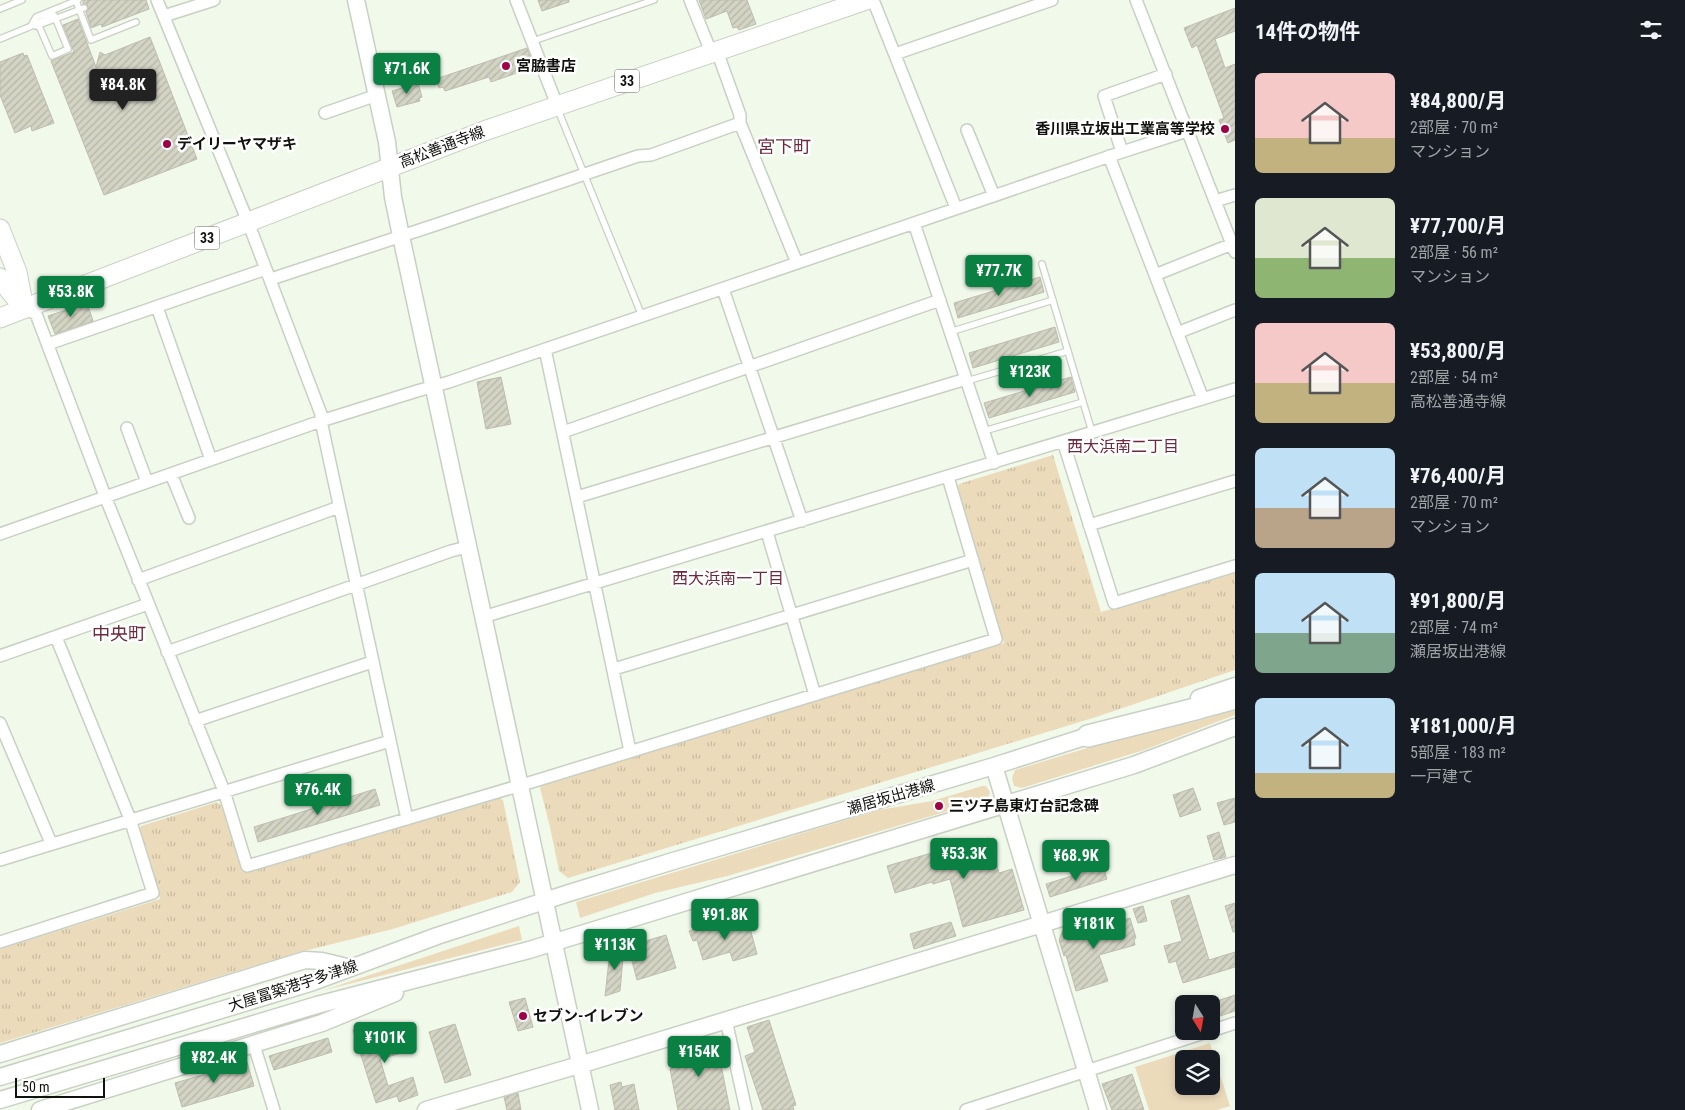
<!DOCTYPE html>
<html lang="ja">
<head>
<meta charset="utf-8">
<style>
  body { margin:0; font-family:"Roboto Condensed","Noto Sans JP",sans-serif; background:#20242c; color:#f1f3f6; height:100vh; display:flex; flex-direction:column; font-size:19px; white-space:nowrap }
  * { box-sizing:border-box; margin:0 }
  p { font-size:16px; color:#9ea1a6 }
  .icon { flex:none; width:28px; height:28px; fill:none; stroke:currentColor; stroke-width:2; stroke-linecap:round; stroke-linejoin:round }
  .map { position:relative; flex:1; overflow:hidden }
  .side { display:flex; flex-direction:column; background:#171b24; width:450px }
  .side>* { flex:none }
  .needle { width:32px; rotate:169deg }
  .fabs { position:absolute; left:1175px; top:995px; display:grid; gap:10px }
  .fabs a { display:grid; place-items:center; width:45px; height:45px; border-radius:8px; background:#171b24; box-shadow:0 2px 8px #0003; font-size:25px }
  .scale { position:absolute; left:15px; bottom:12px; width:90px; box-sizing:border-box; padding-left:5px; border:2px solid #10120e; border-top:0; font-size:14px; line-height:18px; white-space:nowrap; color:#10120e; -webkit-text-stroke:4px #fff; paint-order:stroke }
  .price { position:absolute; translate:-50% -42px; padding:0 11px; border-radius:5px; background:#0b8043; color:#fff; font-size:16px; line-height:32px; filter:drop-shadow(0 1px 2px #0008) }
  .price::after { content:''; position:absolute; left:50%; top:30px; width:15px; height:11px; margin-left:-8px; background:inherit; clip-path:polygon(0 0,100% 0,50% 100%) }
  .price.on { background:#222; color:#fff }
  ul { padding:0; list-style:none }
  li { display:flex; align-items:center; gap:15px; height:125px; padding:0 20px }
  li span { display:grid; place-items:center; flex:none; width:140px; height:100px; border-radius:8px; color:#555 }
  li>.icon { margin-inline-start:auto }
  span .icon { width:60px; height:60px; fill:#fffc; stroke-width:1 }
  li b { font-size:21px }
  h2 { display:flex; justify-content:space-between; align-items:center; height:60px; padding:0 20px; font-size:21px }
  main { display:flex; flex:1; min-height:0 }
  .map>svg:first-child { display:block }
</style>
</head>
<body>
<main>
<div class="map">
<svg width="1235" height="1110" viewBox="0 0 1235 1110">
  <defs>
    <pattern id="park-tufts" width="24" height="20" patternUnits="userSpaceOnUse" patternTransform="scale(1.25)"><rect width="24" height="20" fill="#ecdbbb"/><path d="M3 7l-1-3M5 7V3M7 7l1-3M15 17l-1-3M17 17v-4M19 17l1-3" fill="none" stroke="#c9bba0"/></pattern>
    <pattern id="building-hatch" width="6" height="6" patternUnits="userSpaceOnUse" patternTransform="scale(1.25)"><rect width="6" height="6" fill="#d4d4c5"/><path d="M-1 1l2-2M0 6l6-6M5 7l2-2" fill="none" stroke="#b5b5a8"/></pattern>
  </defs>
  <rect width="100%" height="100%" fill="#f1f9eb"/>
  <path fill="#ecdbbb" fill-rule="evenodd" d="M1235,710V715L1144,750L1022,788L1014,786L1012,778L1015,770L1143,731L1194,722Z
    M982,786H986L990,792L989,796L986,800L727,876L655,893L580,918L576,902L879,810L932,801Z
    M519,926L522,940L321,991Z
    M1210,1043L1230,1106L1217,1110H1149L1135,1067ZM1184,1059H1211V1086H1184Z"/>
  <path fill="url(#park-tufts)" d="M1053,455L1101,612L1235,573V670L1096,717L568,878L559,871L550,827L540,788L543,784L1004,643L957,489L959,484Z
    M498,797L503,800L520,882L512,892L393,929L300,952L0,1043V949L160,899L139,830L141,826L217,802L221,805L244,873Z"/>
  <path fill="url(#building-hatch)" stroke="#bdbdaf" d="M83,0H146L149,9L102,27L101,24L91,28L86,12L88,7L87,4H83Z
    M538,0H569V2L542,11Z
    M699,0H747L756,24L739,30L737,27L733,28L727,11L706,19Z
    M1235,8V31L1215,39L1225,68L1235,64V140L1228,143L1219,120L1224,118L1197,45L1192,48L1184,28Z
    M78,19L96,67L100,52L105,55L150,37L197,159L104,195L51,61L74,52L63,25Z
    M527,48L534,67L491,82L489,77L445,91L443,87L439,88L436,79Z
    M23,53L24,56L27,55L54,123L32,131L31,126L15,133L0,95V62Z
    M418,83L422,97L419,98L420,101L397,107L392,91Z
    M1040,277L1044,292L958,318L954,303Z
    M87,303L93,321L55,334L48,316Z
    M1055,327L1059,342L973,368L969,353Z
    M501,377L511,424L486,429L477,382Z
    M1071,377L1075,392L989,418L984,403Z
    M1193,788L1201,810L1180,817L1173,795Z
    M375,789L380,805L258,842L254,827Z
    M1235,798V822L1224,825L1217,803Z
    M1219,832L1226,857L1214,860L1207,836Z
    M989,838L999,873L1012,869L1024,910L963,927L950,879L933,884L932,882L895,893L887,866L976,840V842Z
    M1103,866L1107,879L1050,897L1046,884Z
    M1189,895L1209,960L1235,952V967L1183,983L1176,961L1169,963L1164,946L1182,941L1171,901Z
    M1235,903V932H1233L1225,906Z
    M1143,906L1147,921L1138,923L1133,909Z
    M1130,918L1136,938L1134,939L1135,945L1099,955L1108,981L1076,991L1066,955L1064,956L1059,940L1063,930L1089,922L1092,930Z
    M748,921L757,954L733,961L730,952L703,960L697,940L693,941L689,931L715,923L717,930Z
    M951,922L956,936L914,949L910,934Z
    M666,935L676,968L637,980L628,946Z
    M624,947L620,991L605,996L610,951Z
    M1235,995V1011L1211,1019V1003Z
    M525,998L533,1027L518,1031L509,1002Z
    M769,1020L796,1105L793,1106L794,1110H763L745,1056L755,1052L747,1027Z
    M455,1024L471,1075L445,1083L429,1032Z
    M369,1025L374,1042L410,1031L415,1049L380,1059L388,1086L413,1077L418,1095L399,1102L397,1096L376,1103L353,1030Z
    M328,1038L332,1052L274,1070L269,1056Z
    M716,1040L730,1110H678L670,1069L673,1068L670,1049Z
    M247,1062L254,1086L182,1107L175,1083Z
    M1132,1074L1144,1110H1112L1102,1084Z
    M621,1082L622,1087L634,1084L639,1110H615L610,1085Z
    M518,1093L521,1110H507L504,1097Z"/>
  <g fill="none" stroke-linecap="round" stroke-linejoin="round">
    <defs>
      <path id="lane" d="M76,1L91,40L136,22
        M0,9L22,0
        M32,24L36,17L78,0
        M36,26L84,8
        M0,39L29,27L54,15L68,49L52,56L39,26
        M533,41L654,0
        M558,110L642,316
        M1042,264L1092,432
        M950,332L1053,300
        M967,381L1068,351
        M984,431L1083,402"/>
      <path id="street" d="M157,0L248,222L321,414V421L407,819
        M516,0L557,105
        M690,0L711,52
        M873,0L956,208
        M1136,0L1235,252
        M164,16L214,0
        M717,51L740,115V123L797,263
        M895,54L1052,0
        M325,113L377,95
        M967,130L994,196
        M1122,152L1104,96L1166,74
        M1109,156L1203,399
        M1215,201L1235,195
        M914,223L994,463
        M1155,275L1232,244
        M271,279L441,223L638,156L651,155L740,123
        M723,289L802,521
        M157,307L211,460
        M24,308L36,314L105,496L224,791L247,866L535,781L996,639L948,477
        M1177,333L1235,310
        M48,344L266,269
        M545,349L630,751
        M127,428L147,482
        M563,432L940,300
        M1063,441L1114,603L1235,566
        M171,474L189,518
        M577,497L966,379
        M1089,525L1235,481
        M767,532L815,695
        M0,534L321,421L417,391L449,382L1122,152L1187,131
        M138,580L339,507
        M483,617L1235,389
        M167,652L451,551L467,547
        M0,656L148,604
        M614,669L973,560
        M195,721L372,662
        M0,723L51,843
        M0,860L390,741
        M0,942L153,893L130,819L56,637
        M726,1020L746,1110
        M1211,1031L1235,1023
        M254,1045L274,1110
        M966,1110L1210,1031"/>
      <path id="secondary" d="M356,0L387,142L393,197L401,236L590,1110
        M1199,698L1235,686
        M994,766L1098,1110
        M0,1054L305,960L322,961L351,968
        M0,1077L310,983L437,936L569,893L670,862L994,766L1097,733
        M0,1100L317,1005L529,950L1134,765L1235,727
        M40,1110L322,1023L395,993
        M426,1110L596,1060L1235,865"/>
      <path id="primary" d="M0,229L17,272L24,308
        M0,278L22,306
        M0,318L484,131L866,0"/>
      <path id="highway" d="M1088,736L1199,708L1235,698"/>
    </defs>
    <use href="#lane" stroke="#c8d0c3" stroke-width="8"/>
    <use href="#street" stroke="#c8d0c3" stroke-width="14"/>
    <use href="#secondary" stroke="#c8d0c3" stroke-width="19"/>
    <use href="#primary" stroke="#c8d0c3" stroke-width="21"/>
    <use href="#highway" stroke="#c8d0c3" stroke-width="24"/>
    <use href="#lane" stroke="#fff" stroke-width="5.5"/>
    <use href="#street" stroke="#fff" stroke-width="11"/>
    <use href="#secondary" stroke="#fff" stroke-width="16"/>
    <use href="#primary" stroke="#fff" stroke-width="19"/>
    <use href="#highway" stroke="#fff" stroke-width="21"/>
  </g>
  <g fill="#9f0245" stroke="#fff" stroke-width="2">
    <circle cx="506" cy="66" r="5"/>
    <circle cx="1225" cy="129" r="5"/>
    <circle cx="167" cy="144" r="5"/>
    <circle cx="939" cy="806" r="5"/>
    <circle cx="523" cy="1016" r="5"/>
  </g>
  <g text-anchor="middle" stroke-width="5" stroke-linejoin="round" paint-order="stroke">
    <g fill="#fff" stroke="#585956" stroke-width="1">
      <rect x="614.5" y="69.5" width="25" height="23" rx="4"/>
      <rect x="194.5" y="226.5" width="25" height="23" rx="4"/>
    </g>
    <g font-size="14" font-weight="bold" fill="#10120e">
      <text x="627" y="86">33</text>
      <text x="207" y="243">33</text>
    </g>
    <g font-size="15" font-weight="bold" fill="#10120e" stroke="#fff" text-anchor="start">
      <text x="516" y="71">宮脇書店</text>
      <text x="1215" y="134" text-anchor="end">香川県立坂出工業高等学校</text>
      <text x="177" y="149">デイリーヤマザキ</text>
      <text x="949" y="811">三ツ子島東灯台記念碑</text>
      <text x="533" y="1021">セブン-イレブン</text>
    </g>
    <g font-size="15" fill="#10120e" stroke="#fff">
      <text transform="translate(442 147) rotate(-21)" y="5">高松善通寺線</text>
      <text transform="translate(891 797) rotate(-16)" y="5">瀬居坂出港線</text>
      <text transform="translate(293 986) rotate(-18)" y="5">大屋冨築港宇多津線</text>
    </g>
    <g font-size="16" fill="#6f293c" stroke="#fff">
      <text x="1123" y="452">西大浜南二丁目</text>
      <text x="728" y="584">西大浜南一丁目</text>
    </g>
    <g font-size="18" fill="#6f293c" stroke="#fff">
      <text x="784" y="153">宮下町</text>
      <text x="119" y="640">中央町</text>
    </g>
  </g>
</svg>
<div class="fabs">
<a><svg class="needle" viewBox="-14 -14 28 28"><path d="M0-13l5 13h-10z" fill="#e53935"/><path d="M0 13l5-13h-10z" fill="#9ea1a6"/></svg></a>
<a><svg class="icon" aria-label="layers" viewBox="0 0 24 24"><path d="M12 4l9 5-9 5-9-5zM3 14l9 5 9-5"/></svg></a>
</div>
<div class="scale">50 m</div>
<b class="price" style="left:407px;top:95px">¥71.6K</b>
<b class="price on" style="left:123px;top:111px">¥84.8K</b>
<b class="price" style="left:999px;top:297px">¥77.7K</b>
<b class="price" style="left:71px;top:318px">¥53.8K</b>
<b class="price" style="left:1030px;top:398px">¥123K</b>
<b class="price" style="left:318px;top:816px">¥76.4K</b>
<b class="price" style="left:964px;top:880px">¥53.3K</b>
<b class="price" style="left:1076px;top:882px">¥68.9K</b>
<b class="price" style="left:725px;top:941px">¥91.8K</b>
<b class="price" style="left:1094px;top:950px">¥181K</b>
<b class="price" style="left:615px;top:971px">¥113K</b>
<b class="price" style="left:385px;top:1064px">¥101K</b>
<b class="price" style="left:699px;top:1078px">¥154K</b>
<b class="price" style="left:214px;top:1084px">¥82.4K</b>
</div>
<section class="side">
<h2>14件の物件<svg class="icon" aria-label="filters" viewBox="0 0 24 24"><path d="M4 7h16M4 17h16"/><circle cx="9" cy="7" r="2"/><circle cx="15" cy="17" r="2"/></svg></h2>
<ul>
<li><span style="background:linear-gradient(#f6c9c9 65%,#c2b280 0)"><svg class="icon" aria-label="home" viewBox="0 0 24 24"><path d="M3 11l9-7 9 7M6 9v11h12V9"/></svg></span><div><b>¥84,800/月</b><p>2部屋 · 70 m²</p><p>マンション</p></div></li>
<li><span style="background:linear-gradient(#dfe7d0 60%,#8fb573 0)"><svg class="icon" aria-label="home" viewBox="0 0 24 24"><path d="M3 11l9-7 9 7M6 9v11h12V9"/></svg></span><div><b>¥77,700/月</b><p>2部屋 · 56 m²</p><p>マンション</p></div></li>
<li><span style="background:linear-gradient(#f6c9c9 60%,#c2b280 0)"><svg class="icon" aria-label="home" viewBox="0 0 24 24"><path d="M3 11l9-7 9 7M6 9v11h12V9"/></svg></span><div><b>¥53,800/月</b><p>2部屋 · 54 m²</p><p>高松善通寺線</p></div></li>
<li><span style="background:linear-gradient(#bfe0f5 60%,#b9a48a 0)"><svg class="icon" aria-label="home" viewBox="0 0 24 24"><path d="M3 11l9-7 9 7M6 9v11h12V9"/></svg></span><div><b>¥76,400/月</b><p>2部屋 · 70 m²</p><p>マンション</p></div></li>
<li><span style="background:linear-gradient(#bfe0f5 60%,#7fa58c 0)"><svg class="icon" aria-label="home" viewBox="0 0 24 24"><path d="M3 11l9-7 9 7M6 9v11h12V9"/></svg></span><div><b>¥91,800/月</b><p>2部屋 · 74 m²</p><p>瀬居坂出港線</p></div></li>
<li><span style="background:linear-gradient(#bfe0f5 75%,#c2b280 0)"><svg class="icon" aria-label="home" viewBox="0 0 24 24"><path d="M3 11l9-7 9 7M6 9v11h12V9"/></svg></span><div><b>¥181,000/月</b><p>5部屋 · 183 m²</p><p>一戸建て</p></div></li>
</ul>
</section>
</main>
</body>
</html>
